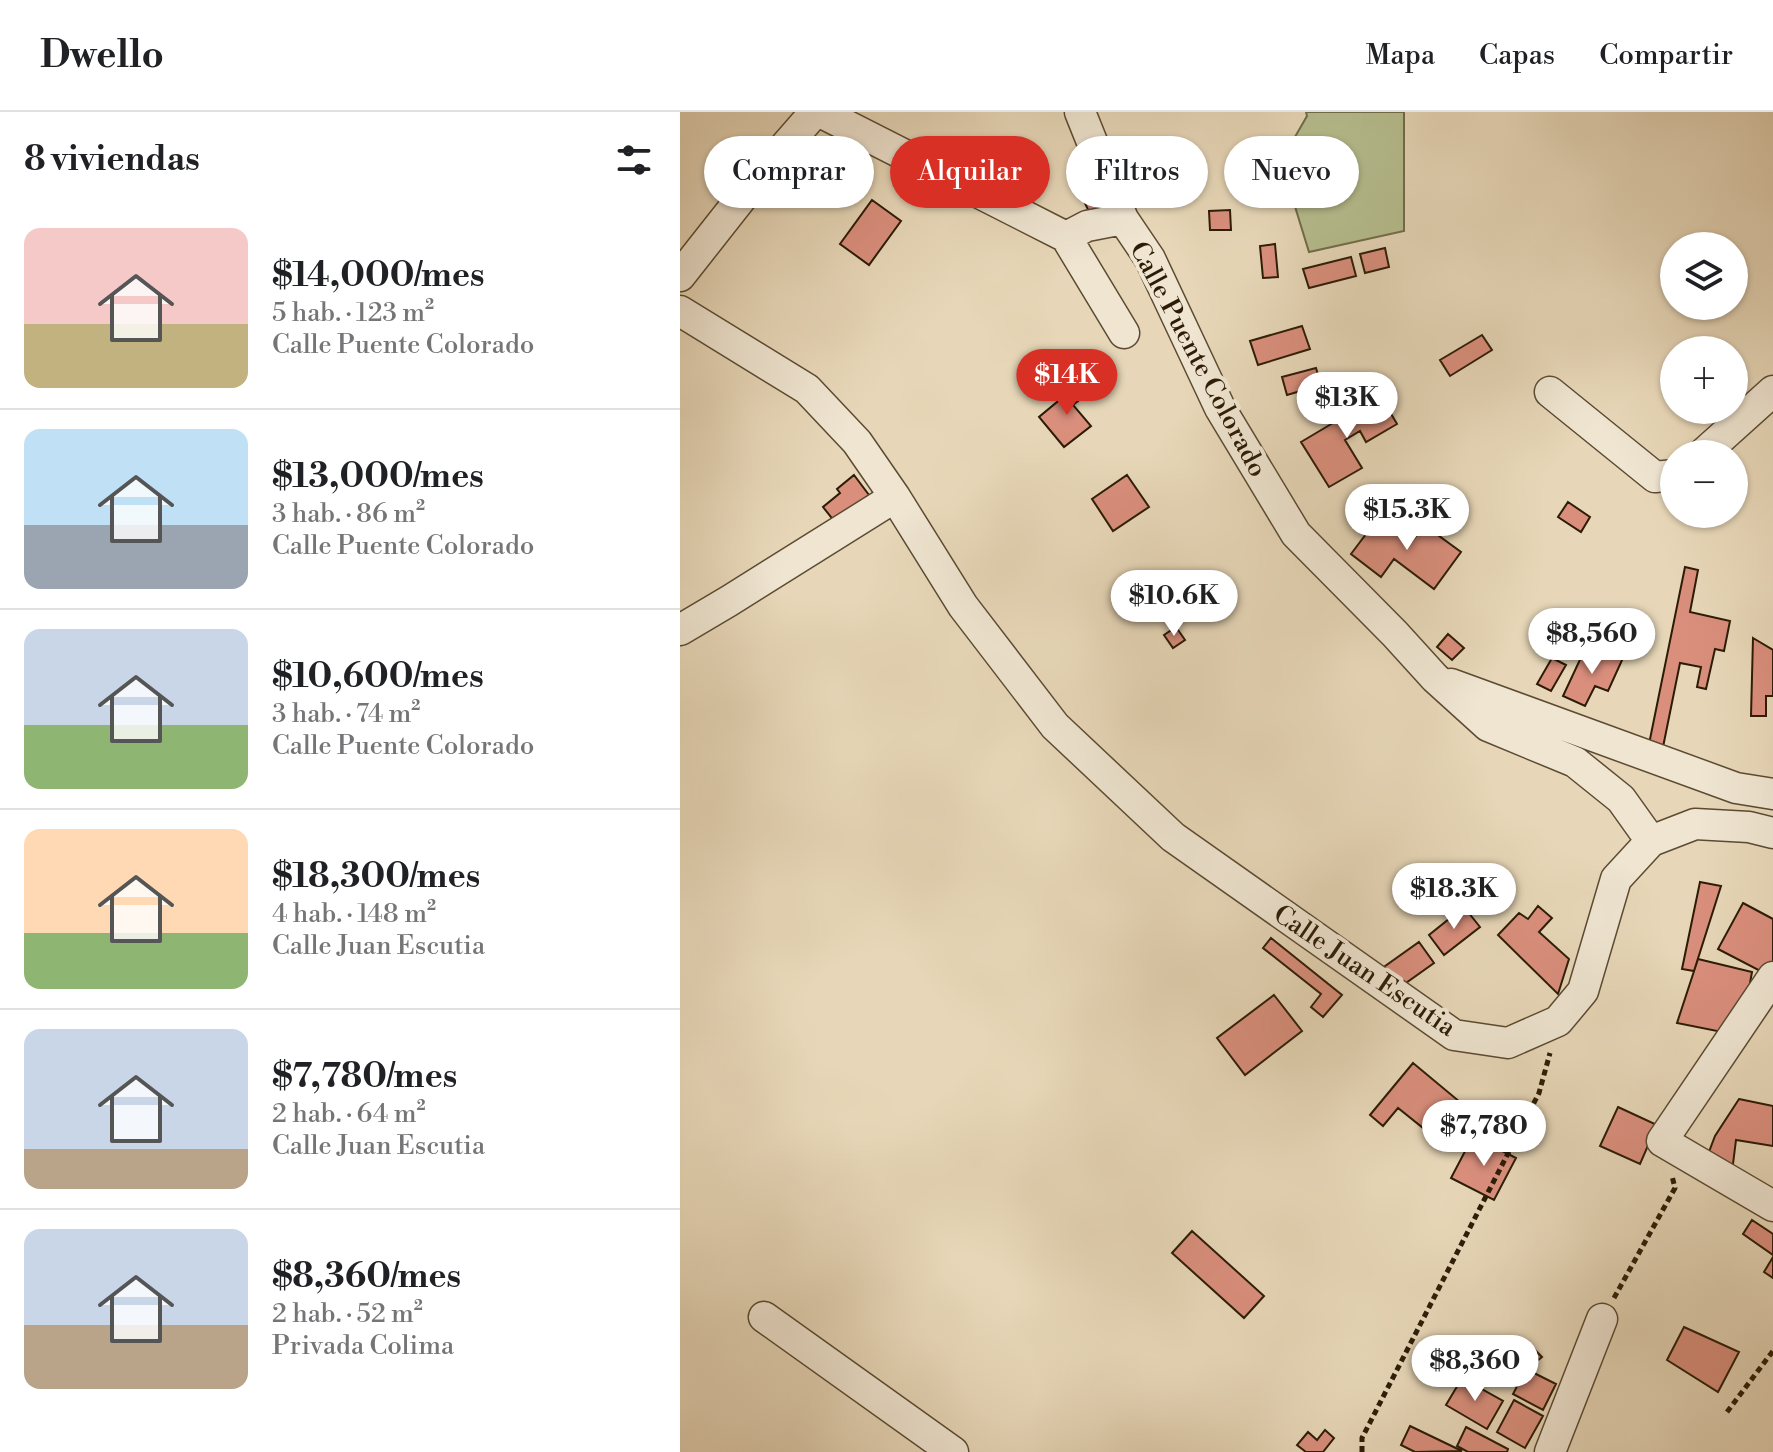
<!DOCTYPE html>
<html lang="es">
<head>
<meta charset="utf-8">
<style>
  body { margin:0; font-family:"Libre Bodoni",serif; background:#f2f2f2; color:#202124; height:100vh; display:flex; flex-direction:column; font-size:30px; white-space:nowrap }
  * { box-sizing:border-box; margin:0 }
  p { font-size:26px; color:#757577 }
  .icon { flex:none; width:44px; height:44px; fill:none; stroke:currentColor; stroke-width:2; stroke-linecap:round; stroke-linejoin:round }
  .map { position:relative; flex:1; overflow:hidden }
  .side { display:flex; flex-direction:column; background:#fff; width:680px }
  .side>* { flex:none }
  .hud { position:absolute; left:24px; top:24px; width:760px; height:72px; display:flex; gap:16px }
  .controls { position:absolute; left:980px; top:120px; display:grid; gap:16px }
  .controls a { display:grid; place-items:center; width:88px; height:88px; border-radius:50%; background:#fff; box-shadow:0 2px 6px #0004; font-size:40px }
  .price { position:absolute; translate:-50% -68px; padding:0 18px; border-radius:28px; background:#fff; color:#222; font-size:26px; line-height:52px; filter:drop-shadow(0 2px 4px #0008) }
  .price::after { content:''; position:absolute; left:50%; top:48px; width:24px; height:18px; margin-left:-12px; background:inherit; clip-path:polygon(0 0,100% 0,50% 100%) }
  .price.active { background:#d93025; color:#fff }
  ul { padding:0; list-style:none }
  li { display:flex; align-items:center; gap:24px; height:200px; padding:0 24px }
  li+li { border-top:2px solid #e0e0e0 }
  li span { display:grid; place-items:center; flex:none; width:224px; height:160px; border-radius:16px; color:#555 }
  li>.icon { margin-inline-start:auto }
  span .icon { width:96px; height:96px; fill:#fffc; stroke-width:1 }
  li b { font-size:34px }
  h2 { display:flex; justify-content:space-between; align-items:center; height:96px; padding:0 24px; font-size:34px }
  .chip { padding:0 28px; border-radius:36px; background:#fff; box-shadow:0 2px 6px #0004; font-size:28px; line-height:72px }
  .chip.active { background:#d93025; color:#fff }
  header { display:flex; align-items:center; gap:48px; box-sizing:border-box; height:112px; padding:0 40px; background:#fff; border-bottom:2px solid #e0e0e0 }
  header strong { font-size:38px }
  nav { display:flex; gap:44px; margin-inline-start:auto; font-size:28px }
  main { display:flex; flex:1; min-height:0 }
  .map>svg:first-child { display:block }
</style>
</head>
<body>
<header>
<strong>Dwello</strong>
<nav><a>Mapa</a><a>Capas</a><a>Compartir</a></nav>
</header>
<main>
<section class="side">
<h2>8 viviendas<svg class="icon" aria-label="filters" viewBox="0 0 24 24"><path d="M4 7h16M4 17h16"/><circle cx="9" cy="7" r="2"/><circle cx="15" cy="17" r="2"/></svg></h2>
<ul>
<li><span style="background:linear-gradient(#f6c9c9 60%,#c2b280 0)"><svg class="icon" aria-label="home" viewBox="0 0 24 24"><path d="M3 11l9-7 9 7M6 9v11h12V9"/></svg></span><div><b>$14,000/mes</b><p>5 hab. · 123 m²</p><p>Calle Puente Colorado</p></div></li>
<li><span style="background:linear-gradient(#bfe0f5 60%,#9aa5b1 0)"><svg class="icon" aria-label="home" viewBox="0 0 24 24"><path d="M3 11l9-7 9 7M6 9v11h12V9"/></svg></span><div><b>$13,000/mes</b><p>3 hab. · 86 m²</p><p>Calle Puente Colorado</p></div></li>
<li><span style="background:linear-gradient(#c9d6e8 60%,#8fb573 0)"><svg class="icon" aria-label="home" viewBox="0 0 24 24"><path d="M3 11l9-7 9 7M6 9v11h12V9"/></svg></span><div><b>$10,600/mes</b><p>3 hab. · 74 m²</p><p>Calle Puente Colorado</p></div></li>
<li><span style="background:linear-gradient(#ffd9b3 65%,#8fb573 0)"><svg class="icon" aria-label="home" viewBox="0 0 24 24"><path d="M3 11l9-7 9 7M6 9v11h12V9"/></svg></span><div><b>$18,300/mes</b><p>4 hab. · 148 m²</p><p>Calle Juan Escutia</p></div></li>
<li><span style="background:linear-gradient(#c9d6e8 75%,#b9a48a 0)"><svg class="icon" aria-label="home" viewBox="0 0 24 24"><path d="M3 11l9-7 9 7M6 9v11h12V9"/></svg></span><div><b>$7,780/mes</b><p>2 hab. · 64 m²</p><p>Calle Juan Escutia</p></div></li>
<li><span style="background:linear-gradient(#c9d6e8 60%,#b9a48a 0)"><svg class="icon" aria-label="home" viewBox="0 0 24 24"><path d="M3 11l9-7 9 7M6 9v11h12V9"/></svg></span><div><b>$8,360/mes</b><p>2 hab. · 52 m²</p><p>Privada Colima</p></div></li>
</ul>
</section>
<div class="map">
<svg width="1093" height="1340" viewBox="0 0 1093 1340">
  <rect width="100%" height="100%" fill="#e7d7b8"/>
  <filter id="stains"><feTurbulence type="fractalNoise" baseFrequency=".0025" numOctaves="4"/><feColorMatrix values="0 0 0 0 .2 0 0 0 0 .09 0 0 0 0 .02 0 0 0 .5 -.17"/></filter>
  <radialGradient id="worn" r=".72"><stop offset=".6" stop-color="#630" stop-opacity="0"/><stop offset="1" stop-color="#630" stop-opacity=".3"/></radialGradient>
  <path fill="#b6be8f" stroke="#716d4a" stroke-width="2" d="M626,0H724V119L629,140L601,49L627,4Z"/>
  <path fill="#da8f7d" stroke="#2c1c06" stroke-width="2" d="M419,79L427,97L411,104L403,87Z
    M192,88L221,109L189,153L160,132Z
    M550,98L551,118H530L529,99Z
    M595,132L598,165L583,166L580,134Z
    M705,136L709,155L685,161L680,142Z
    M671,145L676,164L629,176L623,157Z
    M622,214L630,237L578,253L570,229Z
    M802,223L812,238L770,264L760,248Z
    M636,256L641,273L607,283L602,265Z
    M400,271L408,281L393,293L411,314L384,335L359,305Z
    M700,283L717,312L686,330L680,319L665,328L682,356L649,375L621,330Z
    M174,363L189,383L155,410L143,395L160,381L157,377Z
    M447,363L469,395L433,419L412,387Z
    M888,390L910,405L901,420L878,405Z
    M699,405L732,429L744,413L781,440L754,477L714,447L701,465L671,442Z
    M1005,455L1018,458L1010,500L1050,509L1044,539L1035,537L1026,577L1017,575L1021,555L1000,551L982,640L968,637Z
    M496,515L505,528L493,536L484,523Z
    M768,522L784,536L772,548L757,535Z
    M1073,526L1093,538V584H1086V604H1071Z
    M925,537L943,546L928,579L915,574L905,594L883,584L904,539L921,546Z
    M872,546L886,553L871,579L857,572Z
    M1020,770L1041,774L1014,859L1002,857Z
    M1063,791L1093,807V849L1086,862L1038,837Z
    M858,794L872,806L859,820L889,847L878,882L818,823L839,801L848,807Z
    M784,795L800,815L764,843L749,823Z
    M591,826L662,883L643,905L631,895L641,882L583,836Z
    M739,830L754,851L716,878L701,857Z
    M1018,847L1072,860L1070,871L1087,881L1057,923L997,911Z
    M594,883L622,919L565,963L537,926Z
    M733,951L786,995L758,1028L718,996L703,1014L690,1003Z
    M1059,987L1093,994V1034L1056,1028L1051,1068L1024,1053L1035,1024Z
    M938,995L977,1013L960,1052L920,1034Z
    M793,1024L836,1046L814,1088L771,1066Z
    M1072,1108L1093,1122V1143L1063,1122Z
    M512,1119L584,1184L564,1206L492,1141Z
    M1093,1145V1166L1084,1160Z
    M1004,1215L1059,1240L1038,1280L987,1248Z
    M855,1238L862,1245L856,1250L849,1244Z
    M846,1257L876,1272L863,1298L833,1282Z
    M782,1266L823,1289L807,1317L766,1293Z
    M834,1288L863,1304L845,1336L817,1320Z
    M730,1314L782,1339L735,1340L721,1333Z
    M786,1315L828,1337L827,1340H788L777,1334Z
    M645,1318L654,1326L643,1340H626L617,1333L628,1320L637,1328Z"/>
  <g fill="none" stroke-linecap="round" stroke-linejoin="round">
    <defs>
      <path id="minor" d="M140,0L386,125L407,114L443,107
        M400,0L443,107L470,147L540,296L616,422L715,522L755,566L808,614L895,650L941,687L971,729
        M386,125L444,221
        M0,164L74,70L135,0
        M0,199L127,277L177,330L215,385L283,494L375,614L493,725L774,923L828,931L878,909L903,879L936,767L971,729L1015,712L1069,715L1093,721
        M870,280L975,365L994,363
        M1023,342L1093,279
        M0,518L49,489L215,385
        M771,572L1056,676L1093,682
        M1093,865L982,1029L1093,1094
        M84,1205L273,1340
        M870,1340L922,1207"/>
    </defs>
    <use href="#minor" stroke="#5b4b32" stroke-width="33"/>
    <path stroke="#2c1c06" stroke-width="5" stroke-dasharray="6 4" stroke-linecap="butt" d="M934,1186L995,1076L992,1064
      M1047,1300L1093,1239
      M682,1340V1326L859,981L870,941"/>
    <use href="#minor" stroke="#efe5d1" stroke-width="30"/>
  </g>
  <g text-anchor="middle" stroke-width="8" stroke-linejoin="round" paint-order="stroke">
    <g font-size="26" fill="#2c1c06" stroke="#efe5d1">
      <text transform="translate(519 247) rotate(62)" y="9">Calle Puente Colorado</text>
      <text transform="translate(685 858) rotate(34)" y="9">Calle Juan Escutia</text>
    </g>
  </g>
  <rect width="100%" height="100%" filter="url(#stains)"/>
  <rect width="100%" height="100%" fill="url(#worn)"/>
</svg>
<div class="controls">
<a><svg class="icon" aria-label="layers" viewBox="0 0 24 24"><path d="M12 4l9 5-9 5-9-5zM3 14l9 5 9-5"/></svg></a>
<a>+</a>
<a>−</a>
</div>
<b class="price active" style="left:387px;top:305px">$14K</b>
<b class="price" style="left:667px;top:328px">$13K</b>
<b class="price" style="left:727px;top:440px">$15.3K</b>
<b class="price" style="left:494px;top:526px">$10.6K</b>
<b class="price" style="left:912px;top:564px">$8,560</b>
<b class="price" style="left:774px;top:819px">$18.3K</b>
<b class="price" style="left:804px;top:1056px">$7,780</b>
<b class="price" style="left:795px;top:1291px">$8,360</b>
<div class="hud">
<a class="chip">Comprar</a>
<a class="chip active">Alquilar</a>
<a class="chip">Filtros</a>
<a class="chip">Nuevo</a>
</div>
</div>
</main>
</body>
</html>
